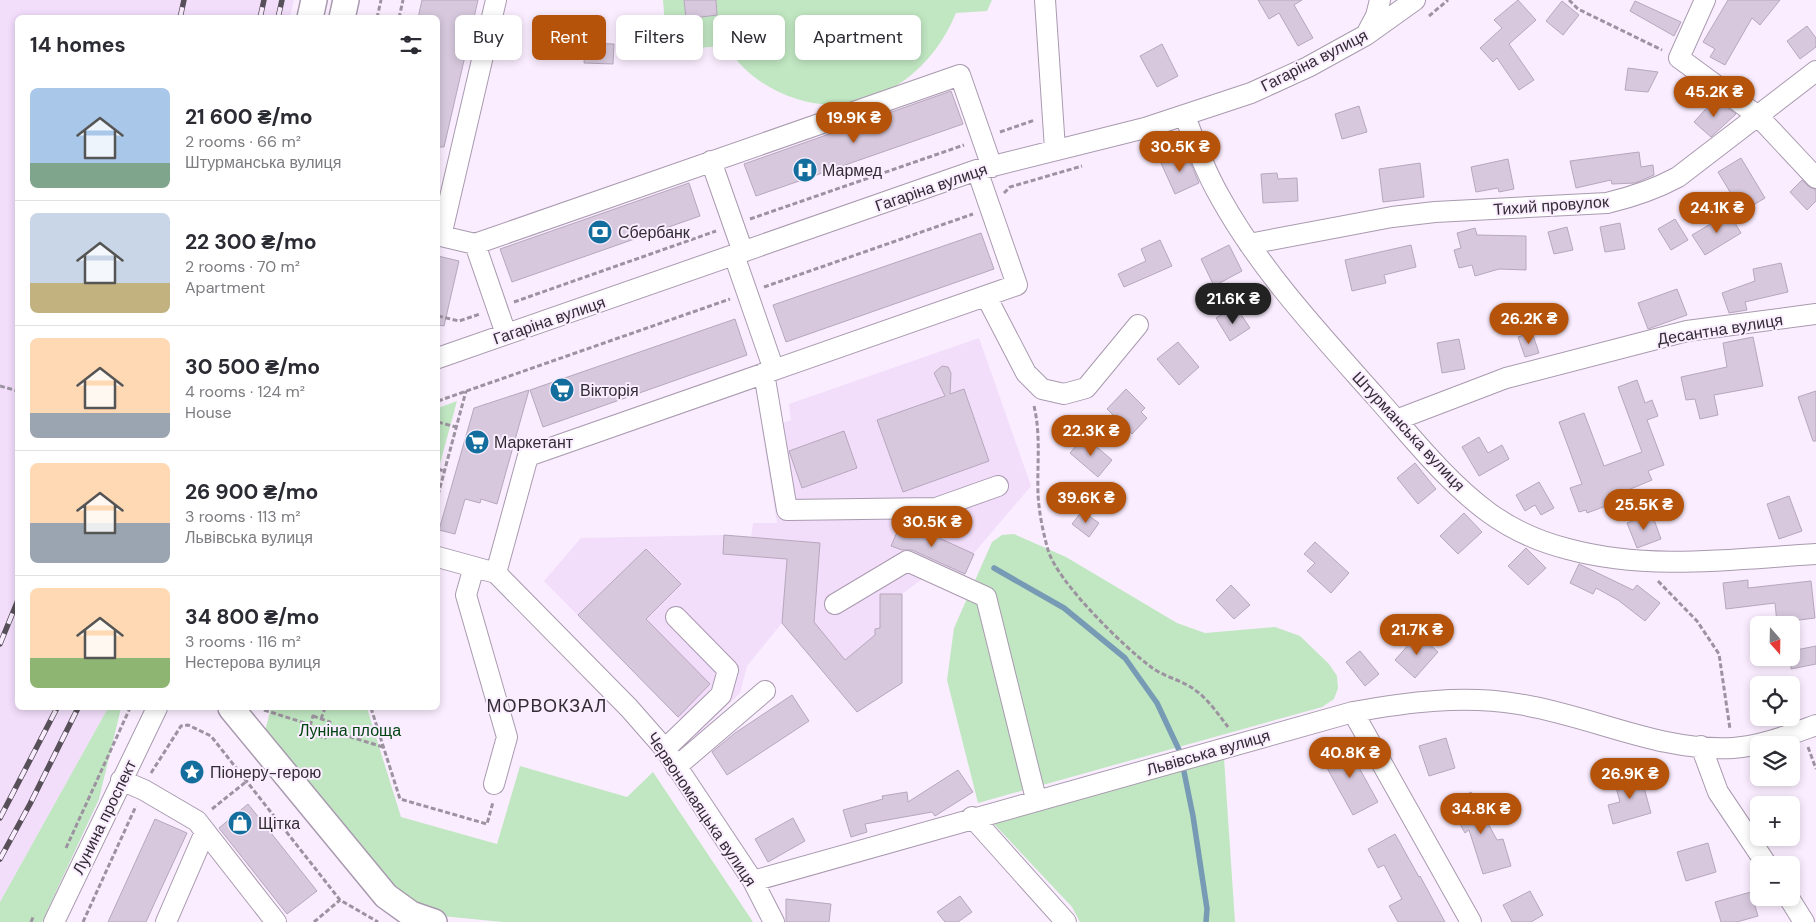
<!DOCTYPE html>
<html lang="en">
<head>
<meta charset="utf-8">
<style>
  body { margin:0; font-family:"DM Sans",sans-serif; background:#f2f2f3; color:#2b2b33; height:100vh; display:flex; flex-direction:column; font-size:19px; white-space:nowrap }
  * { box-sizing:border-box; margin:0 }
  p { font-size:16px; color:#7c7c81 }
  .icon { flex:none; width:28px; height:28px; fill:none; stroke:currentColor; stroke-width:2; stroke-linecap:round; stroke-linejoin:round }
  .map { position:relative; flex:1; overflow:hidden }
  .panel { position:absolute; left:15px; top:15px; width:425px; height:695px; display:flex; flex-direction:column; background:#fff; border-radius:8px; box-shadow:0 2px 8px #0003 }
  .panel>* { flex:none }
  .guide { position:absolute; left:455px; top:15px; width:475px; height:45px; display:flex; gap:10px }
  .needle { width:32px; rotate:160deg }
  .buttons { position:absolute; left:1750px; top:616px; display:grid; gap:10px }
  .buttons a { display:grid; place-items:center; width:50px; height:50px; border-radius:8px; background:#fff; box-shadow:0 2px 8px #0003; font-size:25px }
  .price { position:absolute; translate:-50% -42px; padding:0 11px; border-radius:18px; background:#b45309; color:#fff; font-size:16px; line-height:32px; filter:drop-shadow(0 1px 2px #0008) }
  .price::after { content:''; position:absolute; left:50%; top:30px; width:15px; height:11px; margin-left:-8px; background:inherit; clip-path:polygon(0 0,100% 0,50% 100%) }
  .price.on { background:#222; color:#fff }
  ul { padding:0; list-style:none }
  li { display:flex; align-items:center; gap:15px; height:125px; padding:0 15px }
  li+li { border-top:1px solid #e1e1e2 }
  li span { display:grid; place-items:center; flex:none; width:140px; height:100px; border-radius:8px; color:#555 }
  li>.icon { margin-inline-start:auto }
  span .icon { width:60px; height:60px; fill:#fffc; stroke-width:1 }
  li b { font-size:21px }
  h2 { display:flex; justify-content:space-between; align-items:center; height:60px; padding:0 15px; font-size:21px }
  .tag { padding:0 18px; border-radius:8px; background:#fff; box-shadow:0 2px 8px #0003; font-size:18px; line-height:45px }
  .tag.on { background:#b45309; color:#fff }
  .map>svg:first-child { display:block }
</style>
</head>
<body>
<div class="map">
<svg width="1816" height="922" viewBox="0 0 1816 922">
  <rect width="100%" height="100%" fill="#faedff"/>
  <path fill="#f2ddfa" d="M0,0H294L290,17L18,18V708H108L0,902Z
    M979,338L1031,486L974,553L960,585L925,577L902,594V683L857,712L782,623L747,666L740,693L696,736L544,581L581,538L724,535L751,537L753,523H777L762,430L791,420L789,404Z"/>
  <path fill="#c1e7c2" d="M663,0H992L987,11L956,13C922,96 833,133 757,79C744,70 735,58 725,46L667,50Z
    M457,401L438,471V408Z
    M1014,534L1066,557L1177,623L1205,633L1275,627L1300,636L1329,664L1337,676L1338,688L1334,699L1322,707L978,803L947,680L954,628L992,542L1002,535Z
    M108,708H121L99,799L42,922H0V902Z
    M271,708H367L401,817L497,844L520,766L627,797L653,772L753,922H503L442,916L403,899L264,735Z
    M1224,758L1235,922H1080L1072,907L993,823Z"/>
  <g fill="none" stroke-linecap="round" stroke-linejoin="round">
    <path stroke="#779bb4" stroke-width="5.5" d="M994,568L1064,608L1125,658L1157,703L1180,752L1193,816L1207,909L1206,922"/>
  </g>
  <path fill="#d7c8dd" stroke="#b7a7bd" d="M422,0H478L444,147H438V18H418Z
    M684,0H716L717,15L686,19Z
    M1258,0H1302L1294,5L1313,38L1298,46L1279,13L1269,19Z
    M1518,0L1536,20L1509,44L1534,80L1519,90L1497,58L1493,62L1480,48L1502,28L1494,20Z
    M1728,0H1780L1760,25L1752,18L1725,65L1710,57L1715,49L1703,42Z
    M1562,1L1579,15L1563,35L1546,21Z
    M1635,1L1681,22L1674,36L1630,11Z
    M1807,26L1816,38V47L1800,59L1787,41Z
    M585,43L614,44L613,64L584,63Z
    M1162,44L1178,76L1157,87L1140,56Z
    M1628,68L1658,72L1648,92L1625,90Z
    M951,91L963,124L756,196L744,164Z
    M1715,99L1736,114L1711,137L1694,122Z
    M1359,106L1367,132L1342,139L1335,114Z
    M1186,152L1199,183L1175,194L1161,163Z
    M1639,152L1641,167L1653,165L1654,175L1635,183L1612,184L1611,180L1576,188L1570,161Z
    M1741,158L1765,198L1742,212L1718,172Z
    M1508,159L1514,189L1499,192L1498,188L1476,192L1471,167Z
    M1420,163L1424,197L1383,202L1379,169Z
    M1277,173L1278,179L1297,178L1298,201L1263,203L1261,174Z
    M1802,180L1808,186L1816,190V201L1807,210L1790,192Z
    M689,183L700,216L512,282L500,249Z
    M1729,213L1741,233L1705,255L1692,235Z
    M1675,219L1688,240L1671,250L1658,229Z
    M1620,223L1625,249L1605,252L1600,227Z
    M1567,227L1573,250L1554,254L1548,232Z
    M1475,228L1477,235L1526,236V270L1499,269L1475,276L1472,265L1459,268L1454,250L1461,248L1457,233Z
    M981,233L994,269L786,342L773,305Z
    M1160,240L1172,266L1124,287L1118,274L1146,261L1141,249Z
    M1229,245L1242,271L1214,286L1201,259Z
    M1411,245L1416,267L1384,275L1386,283L1352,291L1345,260Z
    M438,256L459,261L444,326L438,325Z
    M1781,263L1788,292L1745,302L1747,310L1729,313L1722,293L1755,281L1753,269Z
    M1677,289L1687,315L1648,329L1638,303Z
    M1229,310L1234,317L1240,313L1250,328L1230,341L1216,318Z
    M735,319L747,355L543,427L530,390Z
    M1532,332L1539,353L1525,357L1518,337Z
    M1753,337L1763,386L1714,395L1718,415L1700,419L1695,399L1686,400L1681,377L1727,367L1723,343Z
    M1459,339L1465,369L1442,373L1437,343Z
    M1178,342L1199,367L1179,385L1157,359Z
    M942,366L948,367L951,373L950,394L964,389L989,461L903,492L877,420L945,396L934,373Z
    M1637,380L1645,403L1652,400L1658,416L1647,420L1664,465L1648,471L1652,480L1604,500L1606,506L1587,513L1586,510L1579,512L1570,488L1582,484L1559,422L1584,413L1604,466L1642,452L1618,387Z
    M1126,389L1145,408L1141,412L1147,418L1132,434L1107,409Z
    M529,390L497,504L481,499L480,503L465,499L455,534L439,530L474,408Z
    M1816,391V441H1813L1798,397Z
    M844,431L857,468L802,488L789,451Z
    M1084,436L1112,460L1098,477L1070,453Z
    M1479,437L1488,453L1502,445L1509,459L1479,476L1462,447Z
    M1415,463L1436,489L1418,504L1397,478Z
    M1539,482L1554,508L1541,515L1535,505L1525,511L1516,495Z
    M1789,496L1802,531L1779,539L1767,504Z
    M1082,511L1099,523L1089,537L1072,524Z
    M1464,513L1482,532L1458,554L1440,536Z
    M1652,514L1661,539L1637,548L1627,523Z
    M902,521L974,554L965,574L912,550H902L891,546Z
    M724,535L820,543L814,622L845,660L875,635V629L880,628V594H902V683L857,712L782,623L787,559L723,554Z
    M1315,542L1349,573L1331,593L1307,571L1315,563L1304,554Z
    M1526,548L1546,568L1528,585L1508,566Z
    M646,549L681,584L646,619L710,684L678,717L578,615Z
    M1579,564L1633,590L1637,585L1660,603L1645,621L1618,600L1596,588L1593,594L1570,583Z
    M1748,580V588L1811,581L1815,618L1777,623L1775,603L1726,609L1723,583Z
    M1231,585L1250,605L1234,619L1216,600Z
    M1418,634L1438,652L1415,678L1395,660Z
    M1816,646V664L1791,669V651Z
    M1360,651L1379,674L1365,686L1346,662Z
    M792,695L809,721L727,775L712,752L735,733Z
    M1446,738L1455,768L1429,776L1419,746Z
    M1349,744L1360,762L1357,764L1378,802L1353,815L1322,759Z
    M958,770L973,792L935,816L932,812L865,824L867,832L851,837L843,810L883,799L882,796L907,792L908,802Z
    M1640,773L1651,813L1613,824L1608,805L1620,802L1614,780Z
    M1471,792L1497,840L1503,839L1511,866L1483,874L1469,830L1465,833L1449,804Z
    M248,804L317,891L287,914L219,828Z
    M793,818L805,841L768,862L755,839Z
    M155,819L187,833L155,902L146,922H108Z
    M1395,834L1419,877L1420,876L1445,922H1398L1389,906L1402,899L1384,865L1378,868L1368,849Z
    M1708,843L1716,872L1686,881L1677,852Z
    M1530,891L1543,915L1531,922H1512L1503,905Z
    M1751,892L1758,916L1737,922H1721L1715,902Z
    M960,896L972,912L958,922H945L937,912Z
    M786,899L831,904L829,922H786Z"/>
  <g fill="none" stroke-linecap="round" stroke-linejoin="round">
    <defs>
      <path id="minor" d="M496,0L441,236L475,244L960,75L992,167
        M1045,0L1055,149
        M1705,0L1679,58L1758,116L1816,178
        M1367,33L1376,16L1380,0
        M1185,116C1195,143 1205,171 1220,197C1261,271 1320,334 1376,397C1411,436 1445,480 1488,512C1511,529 1540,542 1568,549C1649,571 1733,559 1816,554
        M711,161L743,252
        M475,244L506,334
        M1249,244L1392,217L1435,212L1607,203C1632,197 1654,190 1678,177L1816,71
        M734,255L774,370
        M986,296L1026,373L1042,389L1064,394L1086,388L1138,325
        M438,358L977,170L1145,128L1251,93L1308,67L1366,35L1415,0
        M764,373L787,510L936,508L998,486
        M1396,420L1506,378L1687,331L1816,314
        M438,557L496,573L629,708L665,749L753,881L774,922
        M474,567L466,595L507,737L494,784
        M496,573L528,456L1017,285L977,170
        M835,604L907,561L986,597L1036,799
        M1353,712L1471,922
        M1701,746L1718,792L1767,865
        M665,749L721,695L728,670L676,617
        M676,767L765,691
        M121,780L144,790L197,821L276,922
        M972,817L1066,922
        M753,881L1353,712C1408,702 1463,695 1518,704C1590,715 1659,752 1733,748C1762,746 1789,735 1816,725
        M1789,898L1804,922
        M54,922L157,708
        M166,922L205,832"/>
      <path id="major" d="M310,18L314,0
        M342,18L346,0
        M231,708L386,896L411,914L434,922"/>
    </defs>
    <use href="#minor" stroke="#a99aaf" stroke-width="22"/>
    <use href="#major" stroke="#a99aaf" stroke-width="28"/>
    <path stroke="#9d93a0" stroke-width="3" stroke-dasharray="5 2.5" stroke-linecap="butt" d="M1569,0L1578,9L1662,50
      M1429,16L1448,0
      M377,18L381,0
      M399,18L403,0
      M1000,132L1035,120
      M1004,193L1010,187L1082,166
      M750,219L964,145
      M764,287L973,214
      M514,302L716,231
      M438,316L459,321L480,314
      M0,386L18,391
      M438,401L730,299
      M1034,406C1041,435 1037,465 1038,494C1039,513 1043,532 1048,550C1058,583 1123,646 1151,667C1164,677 1182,680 1195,690C1208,699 1218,714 1228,727
      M438,422L456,427
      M438,469L444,471
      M438,495L466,391
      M1658,581L1697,621L1719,654L1730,729
      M371,708L400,799L487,824L493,802
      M264,710L311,725
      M313,716L330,722L325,738L308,733Z
      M321,719L325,708
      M328,730L383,747
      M1808,747L1816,769
      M151,773L181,726L188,725L211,736L340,900L378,922
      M212,809L247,781
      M66,848L130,708
      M31,922L34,915
      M83,922L136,806
      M314,922L340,900"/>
    <use href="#minor" stroke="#fff" stroke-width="20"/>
    <use href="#major" stroke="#fff" stroke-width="25"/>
    <defs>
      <path id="rail" d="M180,18L184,0
        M260,18L264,0
        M278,18L282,0
        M0,644L18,600
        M0,818L57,708
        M0,859L30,804L78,708"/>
    </defs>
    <use href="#rail" stroke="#575059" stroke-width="5.5"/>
    <use href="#rail" stroke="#faedff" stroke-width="4" stroke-dasharray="11" stroke-linecap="butt"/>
  </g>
  <defs>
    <symbol id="hospital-disc" viewBox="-11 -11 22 22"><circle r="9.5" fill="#146e9d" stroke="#faedff"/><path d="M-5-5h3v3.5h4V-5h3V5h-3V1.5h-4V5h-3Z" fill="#fff"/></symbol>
    <symbol id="bank-disc" viewBox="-11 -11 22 22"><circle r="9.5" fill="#146e9d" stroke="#faedff"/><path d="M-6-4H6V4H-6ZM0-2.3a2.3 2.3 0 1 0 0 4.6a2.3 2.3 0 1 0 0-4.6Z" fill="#fff"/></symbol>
    <symbol id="supermarket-disc" viewBox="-11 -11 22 22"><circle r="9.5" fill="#146e9d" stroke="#faedff"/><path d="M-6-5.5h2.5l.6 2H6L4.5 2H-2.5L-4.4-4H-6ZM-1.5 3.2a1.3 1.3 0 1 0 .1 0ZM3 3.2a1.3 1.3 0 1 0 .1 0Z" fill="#fff"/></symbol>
    <symbol id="sight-disc" viewBox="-11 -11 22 22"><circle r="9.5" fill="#146e9d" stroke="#faedff"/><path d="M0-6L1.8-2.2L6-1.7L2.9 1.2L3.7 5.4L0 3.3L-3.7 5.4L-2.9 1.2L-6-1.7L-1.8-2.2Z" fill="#fff"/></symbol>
    <symbol id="shop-disc" viewBox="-11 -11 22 22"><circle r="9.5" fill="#146e9d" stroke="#faedff"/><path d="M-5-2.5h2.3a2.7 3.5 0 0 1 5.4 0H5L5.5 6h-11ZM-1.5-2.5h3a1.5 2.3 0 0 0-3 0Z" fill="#fff"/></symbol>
  </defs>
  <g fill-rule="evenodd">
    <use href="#hospital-disc" x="791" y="156" width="28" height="28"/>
    <use href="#bank-disc" x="586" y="218" width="28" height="28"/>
    <use href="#supermarket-disc" x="548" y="376" width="28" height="28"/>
    <use href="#supermarket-disc" x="463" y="428" width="28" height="28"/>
    <use href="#sight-disc" x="178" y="758" width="28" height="28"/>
    <use href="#shop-disc" x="226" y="809" width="28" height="28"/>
  </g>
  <g text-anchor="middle" stroke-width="4" stroke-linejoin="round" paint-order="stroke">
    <g font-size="16" fill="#322c34" stroke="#faedff">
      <text transform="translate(1314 60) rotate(-27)" y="6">Гагаріна вулиця</text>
      <text transform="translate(931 187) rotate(-19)" y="6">Гагаріна вулиця</text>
      <text transform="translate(1551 205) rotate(-4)" y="6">Тихий провулок</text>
      <text transform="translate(549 320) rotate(-19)" y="6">Гагаріна вулиця</text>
      <text transform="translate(1720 329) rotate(-9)" y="6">Десантна вулиця</text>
      <text transform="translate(1409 431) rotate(47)" y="6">Штурманська вулиця</text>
      <text transform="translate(1208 752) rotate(-16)" y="6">Львівська вулиця</text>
      <text transform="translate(702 809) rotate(56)" y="6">Червономаяцька вулиця</text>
      <text transform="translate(104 817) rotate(-64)" y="6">Лунина проспект</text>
    </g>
    <g font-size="16" fill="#322c34" stroke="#faedff" text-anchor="start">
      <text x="822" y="176">Мармед</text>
      <text x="618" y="238">Сбербанк</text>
      <text x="580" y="396">Вікторія</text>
      <text x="494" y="448">Маркетант</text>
      <text x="210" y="778">Піонеру-герою</text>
      <text x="258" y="829">Щітка</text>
    </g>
    <g font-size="16" fill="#004410" stroke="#faedff">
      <text x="350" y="736">Луніна площа</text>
    </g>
    <g font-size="18" letter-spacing="1" fill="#322c34" stroke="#faedff">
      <text x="547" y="712">МОРВОКЗАЛ</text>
    </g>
  </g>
</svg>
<div class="buttons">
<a><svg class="needle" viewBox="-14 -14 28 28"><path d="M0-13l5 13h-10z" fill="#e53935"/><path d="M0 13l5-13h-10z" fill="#7c7c81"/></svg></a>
<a><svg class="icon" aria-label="locate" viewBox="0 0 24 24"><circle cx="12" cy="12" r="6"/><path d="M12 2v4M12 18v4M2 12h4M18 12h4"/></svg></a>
<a><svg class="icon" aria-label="layers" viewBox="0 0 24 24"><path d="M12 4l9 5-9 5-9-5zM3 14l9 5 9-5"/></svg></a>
<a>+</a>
<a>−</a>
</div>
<b class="price" style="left:1714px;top:118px">45.2K ₴</b>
<b class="price" style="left:854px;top:144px">19.9K ₴</b>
<b class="price" style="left:1180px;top:173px">30.5K ₴</b>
<b class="price" style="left:1717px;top:234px">24.1K ₴</b>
<b class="price on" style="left:1233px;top:325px">21.6K ₴</b>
<b class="price" style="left:1529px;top:345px">26.2K ₴</b>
<b class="price" style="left:1091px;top:457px">22.3K ₴</b>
<b class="price" style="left:1086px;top:524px">39.6K ₴</b>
<b class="price" style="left:1644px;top:531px">25.5K ₴</b>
<b class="price" style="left:932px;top:548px">30.5K ₴</b>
<b class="price" style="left:1417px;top:656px">21.7K ₴</b>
<b class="price" style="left:1350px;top:779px">40.8K ₴</b>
<b class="price" style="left:1630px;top:800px">26.9K ₴</b>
<b class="price" style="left:1481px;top:835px">34.8K ₴</b>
<div class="guide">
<a class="tag">Buy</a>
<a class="tag on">Rent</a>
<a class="tag">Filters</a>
<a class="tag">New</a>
<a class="tag">Apartment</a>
</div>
<section class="panel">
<h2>14 homes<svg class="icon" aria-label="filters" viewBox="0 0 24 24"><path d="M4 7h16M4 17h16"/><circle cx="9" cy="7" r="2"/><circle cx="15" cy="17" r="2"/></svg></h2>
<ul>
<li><span style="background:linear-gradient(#a9c7e8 75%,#7fa58c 0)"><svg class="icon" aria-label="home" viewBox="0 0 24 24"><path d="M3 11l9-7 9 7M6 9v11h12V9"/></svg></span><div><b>21 600 ₴/mo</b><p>2 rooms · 66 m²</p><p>Штурманська вулиця</p></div></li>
<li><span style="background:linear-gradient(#c9d6e8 70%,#c2b280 0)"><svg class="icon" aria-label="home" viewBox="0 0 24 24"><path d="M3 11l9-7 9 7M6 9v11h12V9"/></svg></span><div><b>22 300 ₴/mo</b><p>2 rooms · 70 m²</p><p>Apartment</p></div></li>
<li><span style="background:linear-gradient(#ffd9b3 75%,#9aa5b1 0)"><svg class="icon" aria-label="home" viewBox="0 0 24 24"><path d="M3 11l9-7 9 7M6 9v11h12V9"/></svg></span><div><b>30 500 ₴/mo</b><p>4 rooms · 124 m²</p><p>House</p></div></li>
<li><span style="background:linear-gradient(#ffd9b3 60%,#9aa5b1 0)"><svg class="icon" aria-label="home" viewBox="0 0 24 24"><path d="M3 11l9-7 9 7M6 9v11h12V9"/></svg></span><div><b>26 900 ₴/mo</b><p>3 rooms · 113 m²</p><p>Львівська вулиця</p></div></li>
<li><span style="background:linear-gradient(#ffd9b3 70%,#8fb573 0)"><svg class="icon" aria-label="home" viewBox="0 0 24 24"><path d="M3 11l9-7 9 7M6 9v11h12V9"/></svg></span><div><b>34 800 ₴/mo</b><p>3 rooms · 116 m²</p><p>Нестерова вулиця</p></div></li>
</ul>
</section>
</div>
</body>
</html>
